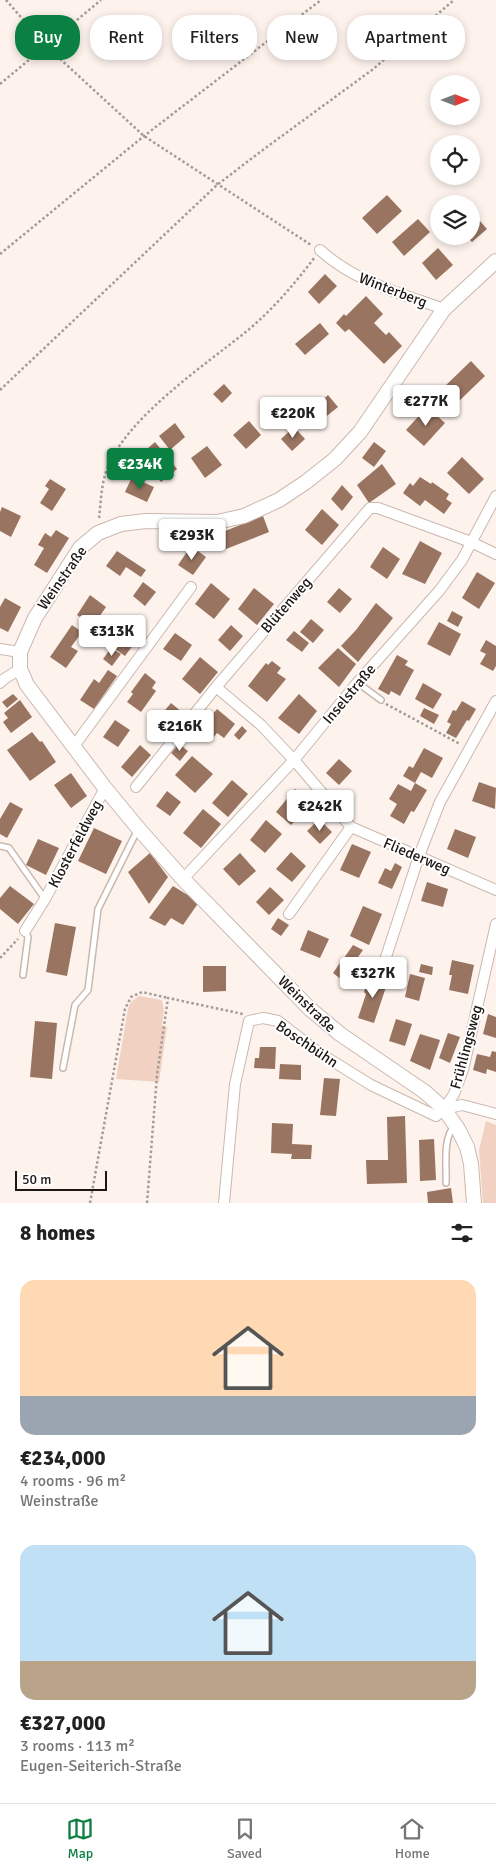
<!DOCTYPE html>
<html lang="en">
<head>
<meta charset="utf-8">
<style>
  body { margin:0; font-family:Signika,sans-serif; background:#f2f2f2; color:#222; height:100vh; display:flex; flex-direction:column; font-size:19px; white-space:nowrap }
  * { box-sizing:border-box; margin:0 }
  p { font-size:16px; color:#767676 }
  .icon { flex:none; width:28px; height:28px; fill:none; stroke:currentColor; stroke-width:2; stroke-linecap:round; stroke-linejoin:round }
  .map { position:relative; height:1203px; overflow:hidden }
  .details { display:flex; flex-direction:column; background:#fff; flex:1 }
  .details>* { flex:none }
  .banner { position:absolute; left:15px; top:15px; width:466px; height:45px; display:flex; gap:10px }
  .needle { width:32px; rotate:90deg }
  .buttons { position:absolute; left:430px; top:75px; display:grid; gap:10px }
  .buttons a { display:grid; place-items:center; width:50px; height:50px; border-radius:50%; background:#fff; box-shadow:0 2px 8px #0003; font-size:25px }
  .scale { position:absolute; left:15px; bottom:12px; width:92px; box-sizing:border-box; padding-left:5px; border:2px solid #1d1713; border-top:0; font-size:14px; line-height:18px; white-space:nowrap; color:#1d1713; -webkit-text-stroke:4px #fff; paint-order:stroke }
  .price { position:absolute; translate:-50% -42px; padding:0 11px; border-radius:5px; background:#fff; color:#222; font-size:16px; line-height:32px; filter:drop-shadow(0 1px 2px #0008) }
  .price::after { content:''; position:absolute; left:50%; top:30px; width:15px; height:11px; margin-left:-8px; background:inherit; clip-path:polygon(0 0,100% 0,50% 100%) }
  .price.selected { background:#0b8043; color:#fff }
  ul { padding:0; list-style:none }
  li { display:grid; align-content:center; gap:10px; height:265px; padding:0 20px }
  li span { display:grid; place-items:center; height:155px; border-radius:15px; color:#555 }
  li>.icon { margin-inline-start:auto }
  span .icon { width:90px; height:90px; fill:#fffc; stroke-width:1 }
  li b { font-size:21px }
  h2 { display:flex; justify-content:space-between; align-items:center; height:60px; padding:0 20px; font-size:21px }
  .chip { padding:0 18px; border-radius:20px; background:#fff; box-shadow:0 2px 8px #0003; font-size:18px; line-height:45px }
  .chip.selected { background:#0b8043; color:#fff }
  .tabs { display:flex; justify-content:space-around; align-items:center; height:70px; border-top:1px solid #e0e0e0; background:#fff; font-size:14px; color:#767676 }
  .tabs a { display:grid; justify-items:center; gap:2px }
  .tabs .selected { color:#0b8043 }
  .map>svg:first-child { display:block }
</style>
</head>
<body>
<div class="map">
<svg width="496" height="1203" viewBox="0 0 496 1203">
  <rect width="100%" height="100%" fill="#fdf2ec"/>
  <path fill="#f1d2c2" d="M139,996L162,1000L164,1010L162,1025L167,1027L159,1082L116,1079L128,1008L131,1002Z
    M486,1121L496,1125V1203H483L479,1150Z"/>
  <path fill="#987461" d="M387,195L402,211L377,234L362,218Z
    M473,213L487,229L472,242L466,236H471V215Z
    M418,219L430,232L404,256L392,242Z
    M438,248L453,265L436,280L422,263Z
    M325,274L337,286L319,304L308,292Z
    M366,296L383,314L374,323L386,335L389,332L402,346L384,364L349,329L345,332L336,323L344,314L346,316Z
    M320,323L329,334L305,355L295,344Z
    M471,361L485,376L458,402L444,387Z
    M224,384L232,393L222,403L213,394Z
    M328,395L338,407L323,419L314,408Z
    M273,398L288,415L276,426L261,409Z
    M427,407L445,423L424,446L406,430Z
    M249,421L261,435L246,449L233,435Z
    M175,423L185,437L170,450L159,436Z
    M294,427L305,439L292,451L281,439Z
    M155,442L177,469L161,482L139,456Z
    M374,442L386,451L374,467L362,458Z
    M207,446L222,465L205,478L191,458Z
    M462,457L484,479L469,494L447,473Z
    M382,464L396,484L369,503L357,485Z
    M132,477L154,487L147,502L125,492Z
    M420,477L431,484L432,482L449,494L446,499L452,503L444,514L425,500L420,506L403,493L410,483L413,486Z
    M50,479L66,489L52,511L40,503L49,489L45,486Z
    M342,485L353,497L342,511L331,499Z
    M2,507L21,516L11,537L0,531V512Z
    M322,509L339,525L322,545L305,530Z
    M263,516L269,532L226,549L220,533Z
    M56,530L69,538L47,573L34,565L44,548L38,545L45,533L51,537Z
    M420,541L442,553L425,584L402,574Z
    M191,546L206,557L193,575L178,565Z
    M383,547L400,559L387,579L370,567Z
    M117,551L146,570L141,577L126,567L120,576L106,566Z
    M477,572L495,583L479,609L462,598Z
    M143,582L156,592L145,606L133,596Z
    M211,583L230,599L214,619L195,604Z
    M254,588L274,604L257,625L238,609Z
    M339,588L352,599L340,613L327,602Z
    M90,595L106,607L93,626L77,615Z
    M5,598L21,607L8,632L0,628V607Z
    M376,603L393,618L358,662L341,646L356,630Z
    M452,611L463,617L458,627L447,621Z
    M311,619L324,630L313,643L300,632Z
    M439,622L461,634L450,656L427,644Z
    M72,625L82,632L71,647L78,651L66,668L50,657Z
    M231,625L243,636L230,651L218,640Z
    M118,629L136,641L125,656L108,644Z
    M294,631L309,643L302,652L286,640Z
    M175,633L192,645L181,661L163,649Z
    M486,640L496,646V666L493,671L480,664L486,654L480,651Z
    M111,648L121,654L112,666L103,659Z
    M338,648L356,664L339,687L318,668Z
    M397,655L408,661L405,665L414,670L400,696L391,691L389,695L378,689Z
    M200,657L218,672L200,694L182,679Z
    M272,661L281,668L277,673L286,679L267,702L248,686L266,663L268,665Z
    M108,670L117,676L94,709L80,700L94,679L99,683Z
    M145,673L156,682L152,688L156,691L141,712L127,702L133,694L131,692Z
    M423,683L442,694L433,709L415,699Z
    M13,694L18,699L7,708L2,702Z
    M299,694L317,711L299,734L278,718Z
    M20,700L32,717L11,733L3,722L8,718L4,713Z
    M462,701L476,709L469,721L467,720L456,738L446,733L451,724L447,722L453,710L456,711Z
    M171,703L183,713L170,729L166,725L162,729L154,723Z
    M424,708L439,715L434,724L420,716Z
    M217,709L235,724L224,738L217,733L213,738L201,728Z
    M115,720L130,730L118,747L103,737Z
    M242,726L247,731L239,740L234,735Z
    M32,732L40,742L42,741L56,762L30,781L7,750Z
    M179,744L188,751L180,761L171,753Z
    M140,745L151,755L132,777L121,767Z
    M424,748L443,758L432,778L421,772L415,783L403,776L409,766L413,768Z
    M192,756L213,774L195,793L175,775Z
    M339,759L352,771L339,785L326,773Z
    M71,773L87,796L71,808L54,785Z
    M232,780L248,794L228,817L212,803Z
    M479,782L496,788L495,809L472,801Z
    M415,783L427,790L414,812L411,811L404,824L390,816L397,804L389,799L398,784L411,791Z
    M295,789L311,803L291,825L276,812Z
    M167,791L181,802L170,816L156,806Z
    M10,802L23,809L7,838L0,834V819Z
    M203,809L221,824L201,848L183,833Z
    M319,819L332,832L320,844L307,831Z
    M266,820L282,834L265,853L250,840Z
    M94,828L122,841L106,874L78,861Z
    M455,829L476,837L468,858L447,849Z
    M38,839L59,848L46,875L26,865Z
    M352,844L371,852L359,878L340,870Z
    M291,852L306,866L292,882L276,869Z
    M150,853L168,877L149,904L128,872Z
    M240,853L256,871L239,886L223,869Z
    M395,863L402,867L392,889L378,883L385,868L391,871Z
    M427,882L448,889L443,907L421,901Z
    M10,886L34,904L18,924L0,909V898Z
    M173,886L199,902L183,925L171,918L165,926L149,918Z
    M270,887L284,900L269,915L256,902Z
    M363,906L382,914L369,945L350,936Z
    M278,918L289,925L281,936L271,929Z
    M55,923L76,927L67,976L46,972Z
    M308,930L329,939L320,958L300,950Z
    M353,945L363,950L353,964L358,968L347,984L333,973L342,960L344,961V958Z
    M452,960L474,965L468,994L449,990L452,975H449Z
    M421,964L433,967L432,975L419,972Z
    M203,966H226V991L203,992Z
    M410,974L425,978L419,1001L405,997Z
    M372,975L388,981L374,1023L358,1018L366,994L364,992L367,983L369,984Z
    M488,1014L496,1017V1038L483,1034Z
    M396,1019L412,1024L405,1046L389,1041Z
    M35,1021L57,1023L52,1079L30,1077Z
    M448,1033L460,1037L450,1063L439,1058Z
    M420,1034L440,1040L430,1070L410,1061Z
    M260,1047H276L275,1069L254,1068L255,1058H259Z
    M492,1051L496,1052V1072L487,1069L486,1074L473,1070L477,1054L490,1057Z
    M280,1064L301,1065V1080L279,1079Z
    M324,1078L340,1079L336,1116L320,1115Z
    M405,1116L407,1183L367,1184L366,1160H388L387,1117Z
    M272,1123L293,1124L292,1144L312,1145L311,1159H291L292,1154L271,1153Z
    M434,1139L436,1180L420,1181L419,1140Z
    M451,1188L453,1203H428L427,1192Z"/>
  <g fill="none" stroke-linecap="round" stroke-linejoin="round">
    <defs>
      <path id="service" d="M358,683L381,700
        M0,846L9,848L45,899
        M23,975L28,937L25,931
        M63,1068L75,1005L88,990L98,909L138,829
        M446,1183C447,1165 442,1139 455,1125"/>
      <path id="minor" d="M320,250C355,282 400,293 444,309
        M0,649L20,652
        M0,683L4,679L20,669
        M216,687L261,725L294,760L351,827L496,890
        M74,746L191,587
        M136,787L216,687L370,508H378L471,542L496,554
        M183,879L294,760L357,683L439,591L462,560L496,496
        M289,914L351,827
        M25,931L45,899L105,788
        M385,960L419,856L440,802L496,701
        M444,1109L462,1105L496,1114
        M224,1203L235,1084L249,1021L263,1018L278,1021L318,1052L371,1085L436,1116L444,1109L454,1094L463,1070L496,924"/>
      <path id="secondary" d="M474,1203L471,1164L467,1147L458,1129L444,1109L425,1092L340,1034L310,1009L183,879L138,828L105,788L27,685L20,669V652L35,618L80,548L98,533L121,524L146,521L217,522L244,516L279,500L306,482L335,459L360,432L444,309L496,261"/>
    </defs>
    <use href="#service" stroke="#cab8af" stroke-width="8"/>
    <use href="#minor" stroke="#cab8af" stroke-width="12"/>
    <use href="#secondary" stroke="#cab8af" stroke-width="16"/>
    <path stroke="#a49b96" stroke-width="2.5" stroke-dasharray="2.5 2.5" stroke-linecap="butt" d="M6,0L46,46L144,136L311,245
      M0,84L101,0
      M0,254L144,136L321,0
      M0,390L217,185L260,152L372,70L454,0
      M99,518C101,502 101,485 107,469C126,418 205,365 247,331C272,310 294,285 314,258
      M386,704L460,744
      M0,958L18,939
      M90,1203L125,1009L131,997L142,992L168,998
      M147,1203L157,1075L168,998L243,1014"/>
    <use href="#service" stroke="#fff" stroke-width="5"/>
    <use href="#minor" stroke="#fff" stroke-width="10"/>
    <use href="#secondary" stroke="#fff" stroke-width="14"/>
  </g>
  <g text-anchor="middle" stroke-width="4" stroke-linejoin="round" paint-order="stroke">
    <g font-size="15" fill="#1d1713" stroke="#fff">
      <text transform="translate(393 290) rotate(21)" y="5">Winterberg</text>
      <text transform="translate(62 578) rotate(-55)" y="5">Weinstraße</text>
      <text transform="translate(286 605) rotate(-49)" y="5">Blütenweg</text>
      <text transform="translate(349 694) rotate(-50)" y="5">Inselstraße</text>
      <text transform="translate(75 844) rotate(-62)" y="5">Klosterfeldweg</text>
      <text transform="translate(417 856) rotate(23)" y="5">Fliederweg</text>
      <text transform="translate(307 1004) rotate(44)" y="5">Weinstraße</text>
      <text transform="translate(307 1044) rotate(34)" y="5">Boschbühn</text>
      <text transform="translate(466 1047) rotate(-75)" y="5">Frühlingsweg</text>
    </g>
  </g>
</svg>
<div class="buttons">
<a><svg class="needle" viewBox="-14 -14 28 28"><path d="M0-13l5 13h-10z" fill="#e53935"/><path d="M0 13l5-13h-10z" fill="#767676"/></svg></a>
<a><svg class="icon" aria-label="locate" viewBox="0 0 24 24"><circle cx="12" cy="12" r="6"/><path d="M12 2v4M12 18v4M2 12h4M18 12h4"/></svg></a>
<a><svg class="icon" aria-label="layers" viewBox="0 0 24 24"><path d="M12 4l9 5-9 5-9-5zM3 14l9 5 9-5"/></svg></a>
</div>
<div class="scale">50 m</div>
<b class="price" style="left:426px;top:427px">€277K</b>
<b class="price" style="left:293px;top:439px">€220K</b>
<b class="price selected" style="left:140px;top:490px">€234K</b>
<b class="price" style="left:192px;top:561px">€293K</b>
<b class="price" style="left:112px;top:657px">€313K</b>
<b class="price" style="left:180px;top:752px">€216K</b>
<b class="price" style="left:320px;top:832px">€242K</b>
<b class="price" style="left:373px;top:999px">€327K</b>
<div class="banner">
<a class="chip selected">Buy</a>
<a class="chip">Rent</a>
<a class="chip">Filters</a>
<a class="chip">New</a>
<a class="chip">Apartment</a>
</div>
</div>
<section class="details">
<h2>8 homes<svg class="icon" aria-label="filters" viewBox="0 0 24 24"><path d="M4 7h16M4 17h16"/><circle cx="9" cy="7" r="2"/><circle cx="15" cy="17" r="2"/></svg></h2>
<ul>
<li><span style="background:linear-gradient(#ffd9b3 75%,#9aa5b1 0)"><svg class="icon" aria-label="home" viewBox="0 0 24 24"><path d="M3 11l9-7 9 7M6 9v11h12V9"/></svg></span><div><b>€234,000</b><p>4 rooms · 96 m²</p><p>Weinstraße</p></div></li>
<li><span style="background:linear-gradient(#bfe0f5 75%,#b9a48a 0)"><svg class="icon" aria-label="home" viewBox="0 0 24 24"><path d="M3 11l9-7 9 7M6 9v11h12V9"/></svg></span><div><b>€327,000</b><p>3 rooms · 113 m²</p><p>Eugen-Seiterich-Straße</p></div></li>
</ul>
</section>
<nav class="tabs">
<a class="selected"><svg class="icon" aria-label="map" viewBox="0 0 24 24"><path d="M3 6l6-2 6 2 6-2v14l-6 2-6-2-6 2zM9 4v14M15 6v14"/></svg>Map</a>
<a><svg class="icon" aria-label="saved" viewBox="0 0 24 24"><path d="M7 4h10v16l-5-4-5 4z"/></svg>Saved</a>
<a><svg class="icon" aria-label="home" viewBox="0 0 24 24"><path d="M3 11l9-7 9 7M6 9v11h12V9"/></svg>Home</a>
</nav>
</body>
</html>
